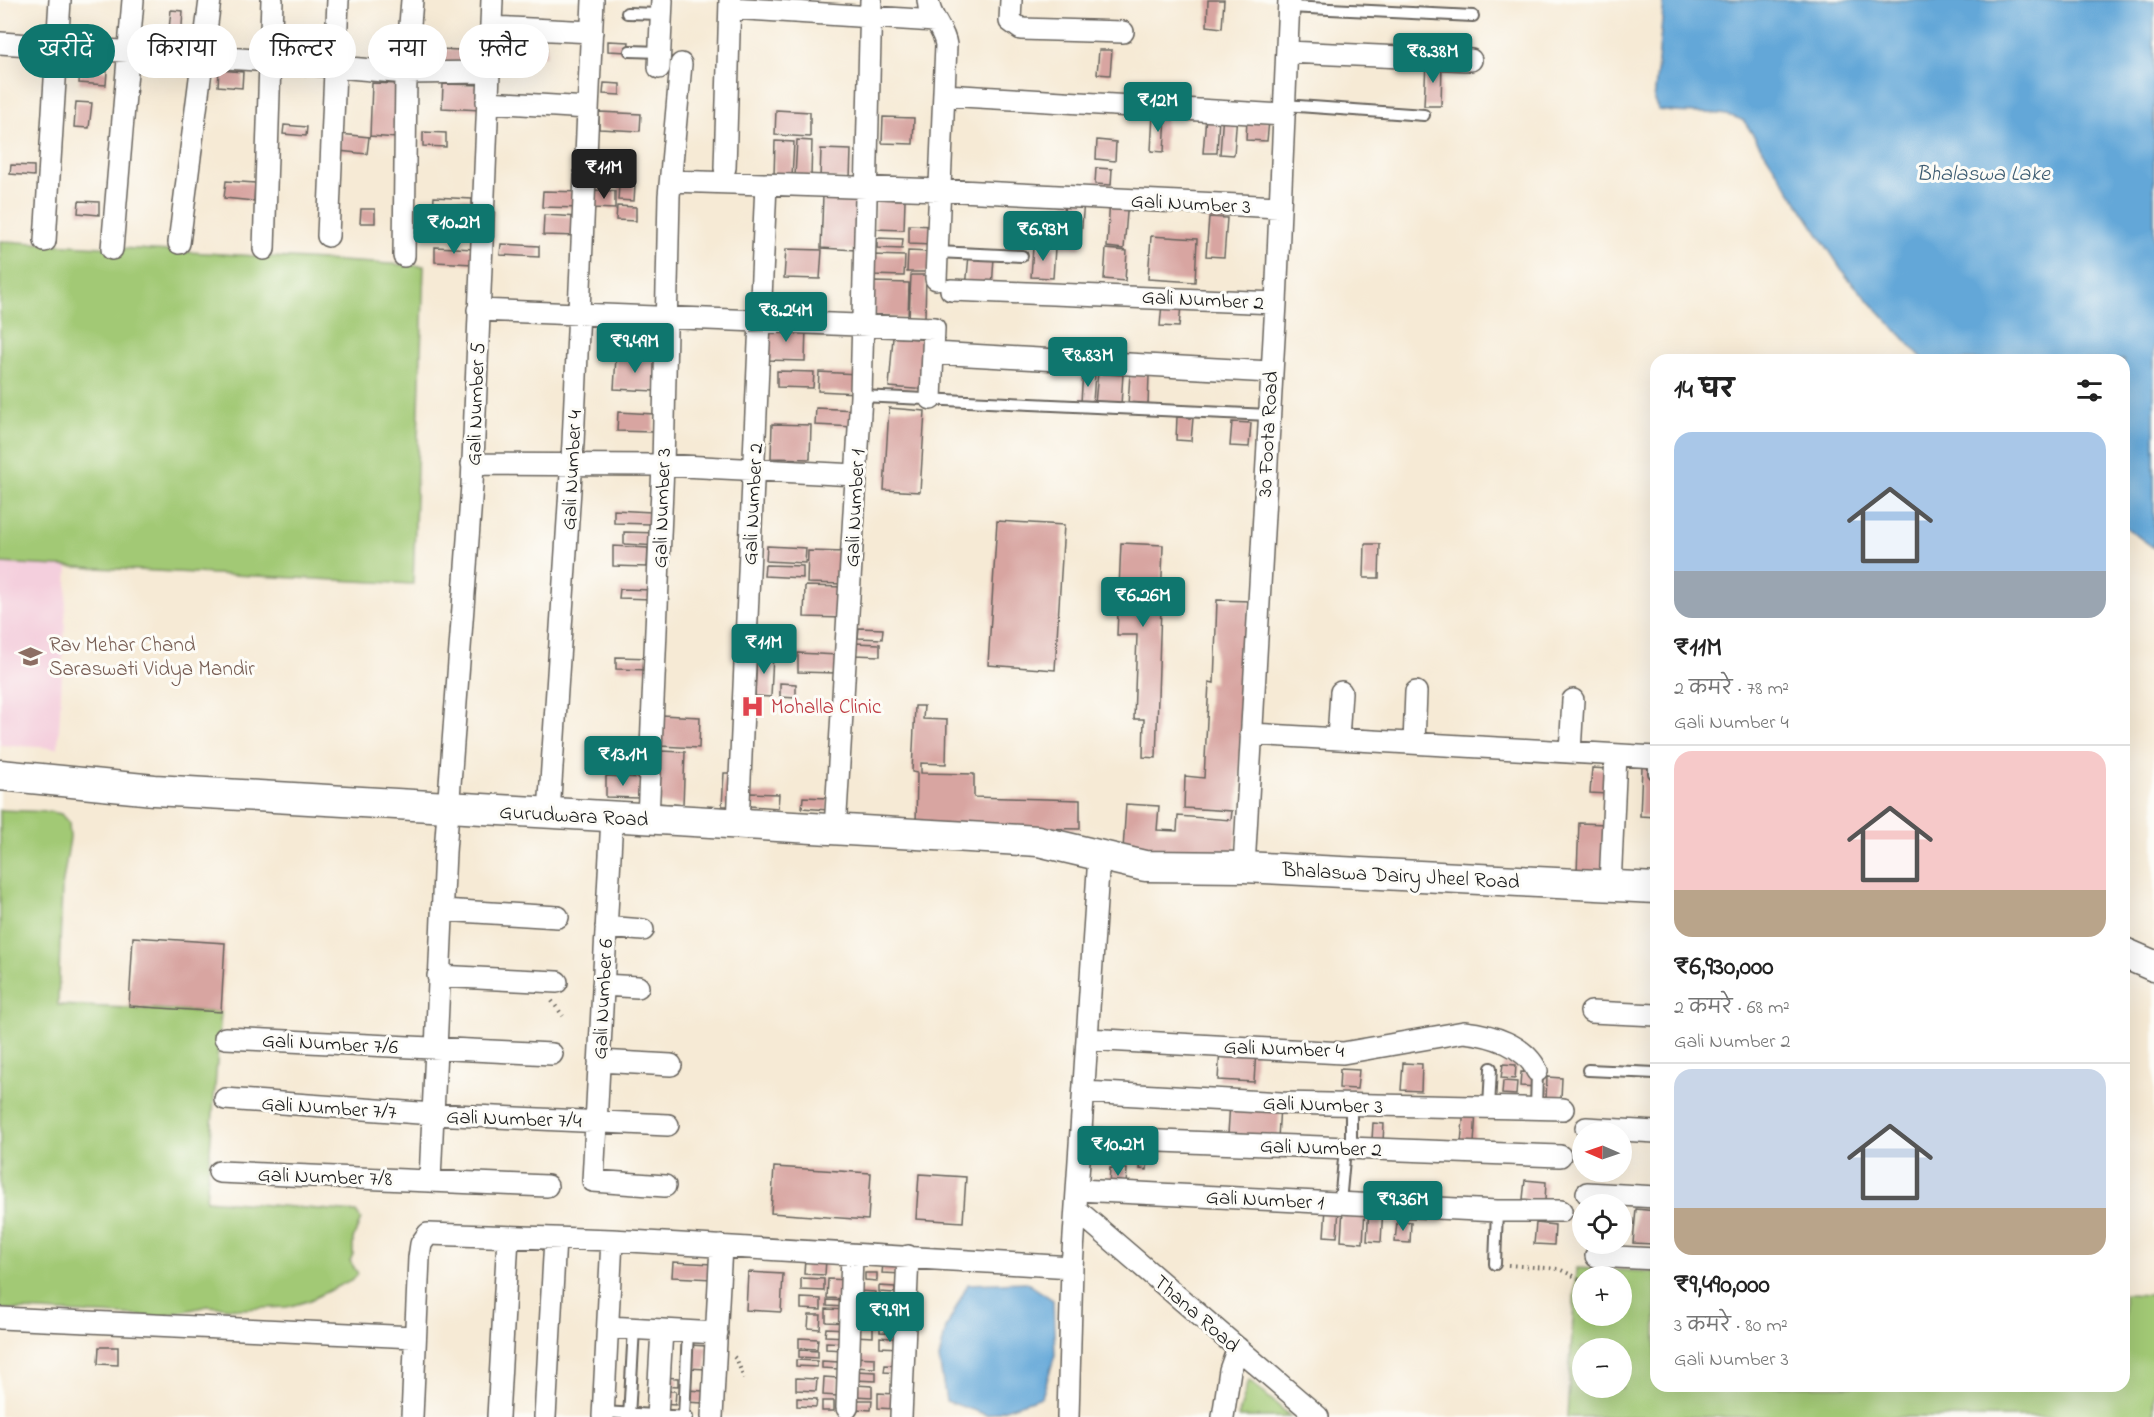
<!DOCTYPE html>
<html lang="hi">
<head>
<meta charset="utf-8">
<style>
  body { margin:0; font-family:"Indie Flower","Playpen Sans Deva",sans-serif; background:#f2f2f2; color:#222; height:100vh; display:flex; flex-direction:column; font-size:22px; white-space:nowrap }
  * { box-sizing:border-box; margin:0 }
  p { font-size:20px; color:#767676 }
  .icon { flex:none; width:33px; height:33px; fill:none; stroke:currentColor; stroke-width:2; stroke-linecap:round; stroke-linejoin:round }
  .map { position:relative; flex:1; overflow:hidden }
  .details { position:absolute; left:1650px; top:354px; width:480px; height:1038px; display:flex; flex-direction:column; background:#fff; border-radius:18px; box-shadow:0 6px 24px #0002 }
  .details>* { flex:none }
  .banner { position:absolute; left:18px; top:24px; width:570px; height:54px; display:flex; gap:12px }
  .needle { width:39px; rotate:272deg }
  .buttons { position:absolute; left:1572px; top:1122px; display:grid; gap:12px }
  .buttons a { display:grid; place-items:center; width:60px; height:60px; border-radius:50%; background:#fff; box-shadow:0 6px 24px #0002; font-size:30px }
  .price { position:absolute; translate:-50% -51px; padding:0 14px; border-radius:6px; background:#0f766e; color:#fff; font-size:20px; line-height:39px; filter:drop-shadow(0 2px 3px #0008) }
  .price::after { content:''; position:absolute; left:50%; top:36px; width:18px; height:14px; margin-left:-9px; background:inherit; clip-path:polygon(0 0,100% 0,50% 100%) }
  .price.on { background:#222; color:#fff }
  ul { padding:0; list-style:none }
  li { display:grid; align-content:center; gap:12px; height:318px; padding:0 24px }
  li+li { border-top:2px solid #e0e0e0 }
  li span { display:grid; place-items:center; height:186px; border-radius:18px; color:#555 }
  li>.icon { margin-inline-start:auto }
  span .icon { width:108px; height:108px; fill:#fffc; stroke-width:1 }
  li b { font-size:26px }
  h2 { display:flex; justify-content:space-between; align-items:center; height:72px; padding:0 24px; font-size:26px }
  .pill { padding:0 21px; border-radius:27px; background:#fff; box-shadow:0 6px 24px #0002; font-size:21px; line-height:54px }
  .pill.on { background:#0f766e; color:#fff }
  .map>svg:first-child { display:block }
</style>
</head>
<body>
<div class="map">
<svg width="2154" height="1417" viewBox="0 0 2154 1417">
  <rect width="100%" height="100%" fill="#fdfcf7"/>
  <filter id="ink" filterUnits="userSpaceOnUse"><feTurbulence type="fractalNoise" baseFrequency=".0167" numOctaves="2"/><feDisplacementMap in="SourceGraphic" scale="12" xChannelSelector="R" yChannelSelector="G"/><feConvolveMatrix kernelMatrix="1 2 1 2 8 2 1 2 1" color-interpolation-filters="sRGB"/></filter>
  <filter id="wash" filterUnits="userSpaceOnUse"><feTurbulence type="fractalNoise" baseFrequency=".008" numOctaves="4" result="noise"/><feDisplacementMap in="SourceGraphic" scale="24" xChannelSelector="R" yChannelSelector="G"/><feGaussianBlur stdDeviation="1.35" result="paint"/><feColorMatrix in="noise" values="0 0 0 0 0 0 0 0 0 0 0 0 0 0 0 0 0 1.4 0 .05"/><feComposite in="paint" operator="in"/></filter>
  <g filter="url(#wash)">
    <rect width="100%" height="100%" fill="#f6ead5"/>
    <path fill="#f4cfdd" d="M0,563L68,566L58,748L0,745Z"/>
    <path fill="#a2c975" stroke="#5f7248" stroke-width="1.5" fill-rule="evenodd" d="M0,241L424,266L413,584L0,563Z
      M0,810L52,812L61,814L69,823L70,838L62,887L58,1005L221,1012L206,1200L356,1212L361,1219L353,1239V1254L350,1261L358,1274L353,1279L308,1301L287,1307L241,1309L207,1306L160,1317L0,1309Z
      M1576,1268L1656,1272V1386H2124V1294L2154,1295V1417H1567ZM1582,1276H1622V1316H1582ZM1582,1348H1622V1388H1582Z
      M1249,1380L1291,1417H1238Z"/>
    <path fill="#63a7d8" stroke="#40627a" stroke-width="1.5" d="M1664,0H2154V548L2124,526V360H1924L1846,276L1744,121C1718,108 1688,116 1659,110L1654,101Z
      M1026,1282L1053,1300L1055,1355L1042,1397L987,1415L946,1401L939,1359L946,1328L968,1284Z"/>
    <g id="blocks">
      <path fill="#d8a5a1" d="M1208,0H1224L1222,28L1207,26Z
        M171,10L183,11L181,40L168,39Z
        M608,41L629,42L628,52L608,51Z
        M511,43L547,45L546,56L510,55Z
        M439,49L479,51L478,64L439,62Z
        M1099,50H1112L1110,75L1097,74Z
        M1426,62L1442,63L1441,106H1424Z
        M80,69L107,71L106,85L79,83Z
        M219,70L243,72L242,88L218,86Z
        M372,83L399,84L397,138L370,136Z
        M604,83L620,84V95L603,94Z
        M443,84L483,85L481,110L442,108Z
        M76,102L92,103L89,128L74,127Z
        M776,110L810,112V137L775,135Z
        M599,112L641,114L640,131L599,129Z
        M1223,113L1237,114L1234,155L1220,154Z
        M1153,114L1166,115L1164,152L1151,151Z
        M1206,116L1219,117L1217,153H1203Z
        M883,117L914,118L913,144L882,143Z
        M1247,120L1269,121L1267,141L1246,140Z
        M284,125L307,127L306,136L283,134Z
        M423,132L446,133V147L423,146Z
        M340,134L369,137L367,154L339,151Z
        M797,140L812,141L811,177L795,176Z
        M1097,140L1116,142L1115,161L1096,159Z
        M775,141L794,142L792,177L774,176Z
        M821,149L851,150L850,179L820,178Z
        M11,165L34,166V176L10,174Z
        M598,168L618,169L617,185H598Z
        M1096,168L1112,169L1111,185L1095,184Z
        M226,181L255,183L254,201L224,198Z
        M619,185L635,186L634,201L618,200Z
        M594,190L615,191V209L593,208Z
        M543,191L583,192L582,208L542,207Z
        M823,195L859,196L856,250L821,248Z
        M434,197L472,199V212L433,211Z
        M877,199L905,200L904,230L875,229Z
        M1065,199L1084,201L1080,248L1062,246Z
        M1110,199L1128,200L1124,249L1107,247Z
        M79,201L99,202V215L78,213Z
        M617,206L636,207V221L616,220Z
        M361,209H375V223H360Z
        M544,215L580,217L579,236L543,235Z
        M1209,217L1227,218L1224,257L1206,256Z
        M909,225L934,226L933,245L909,244Z
        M1151,236L1197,239L1195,282L1148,279Z
        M877,238L903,239L902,249L877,248Z
        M501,244L539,246V257L500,255Z
        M435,247L474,249L473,264L435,262Z
        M1033,247L1055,248L1053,278L1031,277Z
        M786,249L822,250L820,279L784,278Z
        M1106,249L1127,251L1125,281L1104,279Z
        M908,251L930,252V272H907Z
        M872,255L905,256L904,276L872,275Z
        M969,255L994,257L992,289L966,288Z
        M911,275H926L925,318L909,317Z
        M873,282L909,283L908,318L872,316Z
        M1162,304L1181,305L1179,327L1160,326Z
        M767,325L806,326L805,361L765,360Z
        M893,337L930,340L927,390L889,387Z
        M616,357L656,359L655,391L614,389Z
        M777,371L814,372L813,388L777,387Z
        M819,372L858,374L857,393L818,391Z
        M1083,372L1095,373L1093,403L1081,402Z
        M1098,372L1123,374L1121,405L1095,404Z
        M1130,374L1149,375L1148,406L1128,405Z
        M816,408L856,410L855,427L815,425Z
        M889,408L925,411L920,492L884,490Z
        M618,412L654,414L653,432L617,431Z
        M1177,417L1193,418L1191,441L1176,440Z
        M1232,422L1251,423L1249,447L1230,446Z
        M772,424L811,425L810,459L771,458Z
        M614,510L651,512V524L614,523Z
        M997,521L1064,525L1055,670L988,665Z
        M624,532L658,533V546L624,544Z
        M1121,543L1163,545L1156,758L1143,757L1144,719H1134L1137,635H1117Z
        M1365,544H1380L1379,578H1364Z
        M613,546L648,548L647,567L613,566Z
        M767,546L806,548L805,563L766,561Z
        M808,551L845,552L844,584L807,583Z
        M765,565L803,566V578L764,576Z
        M805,586L845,587L844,618L804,617Z
        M620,589L654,590L653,599L619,598Z
        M1217,600L1250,601L1235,858L1123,850L1126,804L1159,806L1157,830L1177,831L1178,816L1231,820L1232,811L1184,808L1185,776L1204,778L1209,682L1214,683Z
        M859,628L883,629L882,639L858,638Z
        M854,643L880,644V656L854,655Z
        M757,653L773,654L771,697L755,696Z
        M798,653L838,655L837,673L798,672Z
        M616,657L652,658L651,670L616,669Z
        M780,683L796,684V698L780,697Z
        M915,706H924L923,719L947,720L946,764L921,763V773L974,774V797L1080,800V829L916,826L917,773L912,772Z
        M661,715L700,717L699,748L660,746Z
        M659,751L685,752L683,805L656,803Z
        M1642,767H1656V817L1640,816Z
        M1592,768L1608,769L1607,794L1590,793Z
        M724,773H735L734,806H722Z
        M606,776L640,778L639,798L606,797Z
        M750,793L779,794L778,808L750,806Z
        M803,797L828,798V810L802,808Z
        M1579,823L1606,824L1604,873L1577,872Z
        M133,937L225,943L221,1012L129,1006Z
        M1220,1047L1256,1050L1254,1082L1218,1080Z
        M1403,1063L1422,1064L1421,1091L1401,1090Z
        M1503,1064L1516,1065L1515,1079L1501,1078Z
        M1340,1069L1359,1070L1357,1089L1339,1088Z
        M1521,1072L1540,1073L1539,1087L1520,1086Z
        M1547,1077L1562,1078L1561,1099L1546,1098Z
        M1503,1081L1517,1082L1516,1095L1502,1094Z
        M1230,1103L1280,1106L1278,1138L1228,1134Z
        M1464,1109L1476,1110L1474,1144L1461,1143Z
        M1373,1123L1384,1124L1383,1141L1372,1140Z
        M1142,1150H1148L1147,1170L1140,1169Z
        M774,1167L871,1173L868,1220L771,1213Z
        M1110,1168L1127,1169L1126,1186L1109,1185Z
        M919,1174L966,1177L963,1222L916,1219Z
        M1525,1180L1546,1182L1545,1201L1523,1199Z
        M1369,1206L1383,1207L1381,1242L1367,1241Z
        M1343,1207L1365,1209L1363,1243L1341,1241Z
        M1326,1208L1339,1209L1337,1237L1324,1236Z
        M1636,1209L1656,1211L1653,1244L1633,1243Z
        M1397,1221L1411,1222L1410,1243L1395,1242Z
        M1536,1223L1555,1225L1554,1245L1534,1244Z
        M805,1258L826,1259L825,1275L804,1274Z
        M673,1262L713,1264V1279L672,1277Z
        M883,1264L903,1265V1274L882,1273Z
        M748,1272L783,1274L781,1312L746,1310Z
        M865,1273H877V1281L865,1280Z
        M801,1278L824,1279V1291L801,1290Z
        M828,1279L849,1280L848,1299L827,1298Z
        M879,1286L895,1287V1293L879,1292Z
        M857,1291L875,1292V1299L857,1298Z
        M801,1298L821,1299V1310L801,1309Z
        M827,1300L847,1301L846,1307L827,1306Z
        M879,1302L900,1303L899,1312L879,1311Z
        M826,1309L848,1310L847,1323L826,1322Z
        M858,1311L876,1312L875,1319L858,1318Z
        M809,1315H821L820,1329L808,1328Z
        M880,1323L899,1324V1333L880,1332Z
        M855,1326L873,1327V1337L854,1336Z
        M826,1328L847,1329V1337L825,1336Z
        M880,1337L900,1339L899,1348L880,1347Z
        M799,1338L818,1339L817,1349L799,1348Z
        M826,1342L846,1343L845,1350L826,1349Z
        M689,1345L707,1346L706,1369L688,1368Z
        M99,1347H118V1365L98,1364Z
        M799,1350L818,1351V1358L799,1357Z
        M853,1357L875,1358V1368L852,1367Z
        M796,1360L817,1361V1367L796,1366Z
        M822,1361L838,1362V1369L822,1368Z
        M885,1365L900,1366L899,1373L884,1372Z
        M855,1371L876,1372V1381L854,1380Z
        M660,1377L678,1378V1386L659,1385Z
        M824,1377L838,1378L837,1396L823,1395Z
        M796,1378L817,1379L816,1391L796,1390Z
        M855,1385L872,1386V1397L854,1396Z
        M686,1390L703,1391V1403L685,1402Z
        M662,1391H676L675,1405L661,1404Z
        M878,1393L895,1394V1409L878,1408Z
        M797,1398L817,1399L816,1407L797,1406Z
        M856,1400H872L871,1410L856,1409Z
        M822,1401H834V1411H822Z"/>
    </g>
  </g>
  <g filter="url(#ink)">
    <use href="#blocks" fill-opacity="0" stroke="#68645d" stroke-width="1.5"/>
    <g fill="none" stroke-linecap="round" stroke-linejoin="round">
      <defs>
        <path id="lane" d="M1289,7L1473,16
          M627,13L661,14
          M630,51L660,52
          M1284,105L1424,115
          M937,252L1022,256
          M861,396L1269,415
          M1654,757V773
          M1588,1070L1656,1073
          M1351,1105V1148
          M1489,1108L1491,1068
          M1536,1109L1537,1071
          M1340,1203L1345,1148
          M1495,1264L1497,1211
          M603,1412L687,1417
          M629,1417L634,1328
          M684,1417L688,1331"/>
        <path id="street" d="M928,0C929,18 944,28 946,45L936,279
          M1011,0L1010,21L1021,29L1123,32
          M730,8L935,21
          M491,27L592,32
          M0,43L270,61L406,73L488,72
          M1287,52L1471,60
          M659,68L662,0
          M945,95L1283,115
          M487,102L588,108
          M725,168L730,0
          M671,181L940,190L1279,207
          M328,236L338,0
          M45,241L60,0
          M179,243L210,0
          M112,249L133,0
          M264,249L272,0
          M404,256L406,73L412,0
          M951,290L1276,303
          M478,310L934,328L931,399
          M934,353L1270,372
          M472,464L663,465L856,475
          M1251,734L1656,757
          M1338,739L1341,692
          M1414,743L1416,692
          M1570,752L1573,700
          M549,813L573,443L593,0
          M612,817L593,1181L665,1186
          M648,819L663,465L669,196L681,64
          M738,824L766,184
          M835,830L861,396L871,0
          M1244,867L1276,303L1289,0
          M1610,886L1616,755
          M442,910L558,917
          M606,927L643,930
          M438,976L557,982
          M603,985L638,987
          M1591,1012L1656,1015
          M225,1038L552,1054
          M1087,1039L1343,1053L1464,1032C1492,1035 1525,1045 1537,1071
          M599,1061L671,1065
          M1084,1092L1281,1103L1563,1109
          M225,1099L433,1114L668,1125
          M1586,1128L1656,1132
          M1081,1138L1560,1156
          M219,1172L547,1186
          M430,1180L445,852L472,485L492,0
          M1078,1190L1497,1211H1561
          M1587,1193L1656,1197
          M1077,1210L1318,1417
          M1596,1256L1656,1259
          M0,1318L414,1337
          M608,1327L717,1333
          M847,1408L852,1255
          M412,1417L419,1258L421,1244L428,1234L612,1240L1072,1267
          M498,1417L508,1237
          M545,1417L555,1239
          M603,1417L612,1240
          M657,1417L662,1330
          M712,1417L721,1246
          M901,1417L908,1256
          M1068,1417L1072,1267L1099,856
          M1223,1417L1230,1370L1238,1348"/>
        <path id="secondary" d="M0,775L154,790L1038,841L1145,866L1244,867L1656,888
          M2124,953L2154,966"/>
      </defs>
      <use href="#lane" stroke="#68645d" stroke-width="14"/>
      <use href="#street" stroke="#68645d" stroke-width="24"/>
      <use href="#secondary" stroke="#68645d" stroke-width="33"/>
      <path stroke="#68645d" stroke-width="4" stroke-dasharray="1.5 4.5" stroke-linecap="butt" d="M552,1001L563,1016
        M1508,1265L1559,1269L1582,1280
        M734,1357L737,1360L744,1379"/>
      <use href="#lane" stroke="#fff" stroke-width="10"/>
      <use href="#street" stroke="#fff" stroke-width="21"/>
      <use href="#secondary" stroke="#fff" stroke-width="30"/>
    </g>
  </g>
  <defs>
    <symbol id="school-bare" viewBox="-9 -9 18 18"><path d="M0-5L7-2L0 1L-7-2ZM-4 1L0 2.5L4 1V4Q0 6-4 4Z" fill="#8d6e63" stroke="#fdfcf7" stroke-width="2.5" paint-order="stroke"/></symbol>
    <symbol id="hospital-bare" viewBox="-9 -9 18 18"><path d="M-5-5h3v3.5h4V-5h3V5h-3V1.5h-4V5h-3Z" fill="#e0444e" stroke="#fdfcf7" stroke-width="2.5" paint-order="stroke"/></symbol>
  </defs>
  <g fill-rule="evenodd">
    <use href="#school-bare" x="14" y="640" width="33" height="33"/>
    <use href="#hospital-bare" x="736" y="690" width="33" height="33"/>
  </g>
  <g text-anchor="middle" stroke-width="6" stroke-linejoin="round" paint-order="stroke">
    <g font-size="21" fill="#1c1c1c" stroke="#fdfcf7">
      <text transform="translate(1191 203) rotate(3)" y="7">Gali Number 3</text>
      <text transform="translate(1203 299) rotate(3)" y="7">Gali Number 2</text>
      <text transform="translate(475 404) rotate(-88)" y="7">Gali Number 5</text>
      <text transform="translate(1267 434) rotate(-87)" y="7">30 Foota Road</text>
      <text transform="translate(571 470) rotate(-87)" y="7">Gali Number 4</text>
      <text transform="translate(752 504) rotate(-87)" y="7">Gali Number 2</text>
      <text transform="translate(661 508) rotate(-88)" y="7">Gali Number 3</text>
      <text transform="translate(854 508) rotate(-87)" y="7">Gali Number 1</text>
      <text transform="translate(574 815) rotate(3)" y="7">Gurudwara Road</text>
      <text transform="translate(1401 875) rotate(3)" y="7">Bhalaswa Dairy Jheel Road</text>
      <text transform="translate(602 999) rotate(-87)" y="7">Gali Number 6</text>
      <text transform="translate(330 1043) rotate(3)" y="7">Gali Number 7/6</text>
      <text transform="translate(1284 1048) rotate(2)" y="7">Gali Number 4</text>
      <text transform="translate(1323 1104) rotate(2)" y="7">Gali Number 3</text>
      <text transform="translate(329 1107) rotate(4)" y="7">Gali Number 7/7</text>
      <text transform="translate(514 1118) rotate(2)" y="7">Gali Number 7/4</text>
      <text transform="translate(1321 1147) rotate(2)" y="7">Gali Number 2</text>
      <text transform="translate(325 1176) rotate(2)" y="7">Gali Number 7/8</text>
      <text transform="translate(1265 1199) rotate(3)" y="7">Gali Number 1</text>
      <text transform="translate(1197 1313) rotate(41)" y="7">Thana Road</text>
    </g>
    <g font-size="21" fill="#785e54" stroke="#fdfcf7" text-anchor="start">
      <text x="49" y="651">Rav Mehar Chand<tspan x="49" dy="24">Saraswati Vidya Mandir</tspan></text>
    </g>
    <g font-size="21" fill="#be3a42" stroke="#fdfcf7" text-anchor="start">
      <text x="771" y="713">Mohalla Clinic</text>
    </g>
    <g font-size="22" font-style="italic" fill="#3c5b71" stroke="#fdfcf7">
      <text x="1983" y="180">Bhalaswa Lake</text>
    </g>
  </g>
</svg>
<div class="buttons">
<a><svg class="needle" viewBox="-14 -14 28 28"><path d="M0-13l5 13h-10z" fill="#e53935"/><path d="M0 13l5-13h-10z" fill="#767676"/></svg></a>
<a><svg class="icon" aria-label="locate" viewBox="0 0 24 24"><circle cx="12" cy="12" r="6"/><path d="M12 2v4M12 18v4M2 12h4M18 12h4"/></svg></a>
<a>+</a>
<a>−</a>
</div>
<b class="price" style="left:1433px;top:84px">₹8.38M</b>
<b class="price" style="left:1158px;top:133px">₹12M</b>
<b class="price on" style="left:604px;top:200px">₹11M</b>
<b class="price" style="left:454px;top:255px">₹10.2M</b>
<b class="price" style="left:1043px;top:262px">₹6.93M</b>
<b class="price" style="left:786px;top:343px">₹8.24M</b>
<b class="price" style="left:635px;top:374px">₹9.49M</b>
<b class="price" style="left:1088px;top:388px">₹8.83M</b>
<b class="price" style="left:1143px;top:628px">₹6.26M</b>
<b class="price" style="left:764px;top:675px">₹11M</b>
<b class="price" style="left:623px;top:787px">₹13.1M</b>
<b class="price" style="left:1118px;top:1177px">₹10.2M</b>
<b class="price" style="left:1403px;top:1232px">₹9.36M</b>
<b class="price" style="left:890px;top:1343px">₹9.9M</b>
<div class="banner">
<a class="pill on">खरीदें</a>
<a class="pill">किराया</a>
<a class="pill">फ़िल्टर</a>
<a class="pill">नया</a>
<a class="pill">फ़्लैट</a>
</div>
<section class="details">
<h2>14 घर<svg class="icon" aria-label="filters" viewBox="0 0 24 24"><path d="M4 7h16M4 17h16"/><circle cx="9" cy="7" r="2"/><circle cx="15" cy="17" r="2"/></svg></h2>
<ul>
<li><span style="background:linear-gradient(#a9c7e8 75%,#9aa5b1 0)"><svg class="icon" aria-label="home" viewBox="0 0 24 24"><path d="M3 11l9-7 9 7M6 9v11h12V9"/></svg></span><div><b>₹11M</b><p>2 कमरे · 78 m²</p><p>Gali Number 4</p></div></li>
<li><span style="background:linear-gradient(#f6c9c9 75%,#b9a48a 0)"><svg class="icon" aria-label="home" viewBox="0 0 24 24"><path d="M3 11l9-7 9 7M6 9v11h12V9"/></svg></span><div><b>₹6,930,000</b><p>2 कमरे · 68 m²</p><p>Gali Number 2</p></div></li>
<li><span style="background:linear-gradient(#c9d6e8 75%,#b9a48a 0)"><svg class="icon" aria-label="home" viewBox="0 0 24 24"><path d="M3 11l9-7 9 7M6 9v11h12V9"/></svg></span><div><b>₹9,490,000</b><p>3 कमरे · 80 m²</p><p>Gali Number 3</p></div></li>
</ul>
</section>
</div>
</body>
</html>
